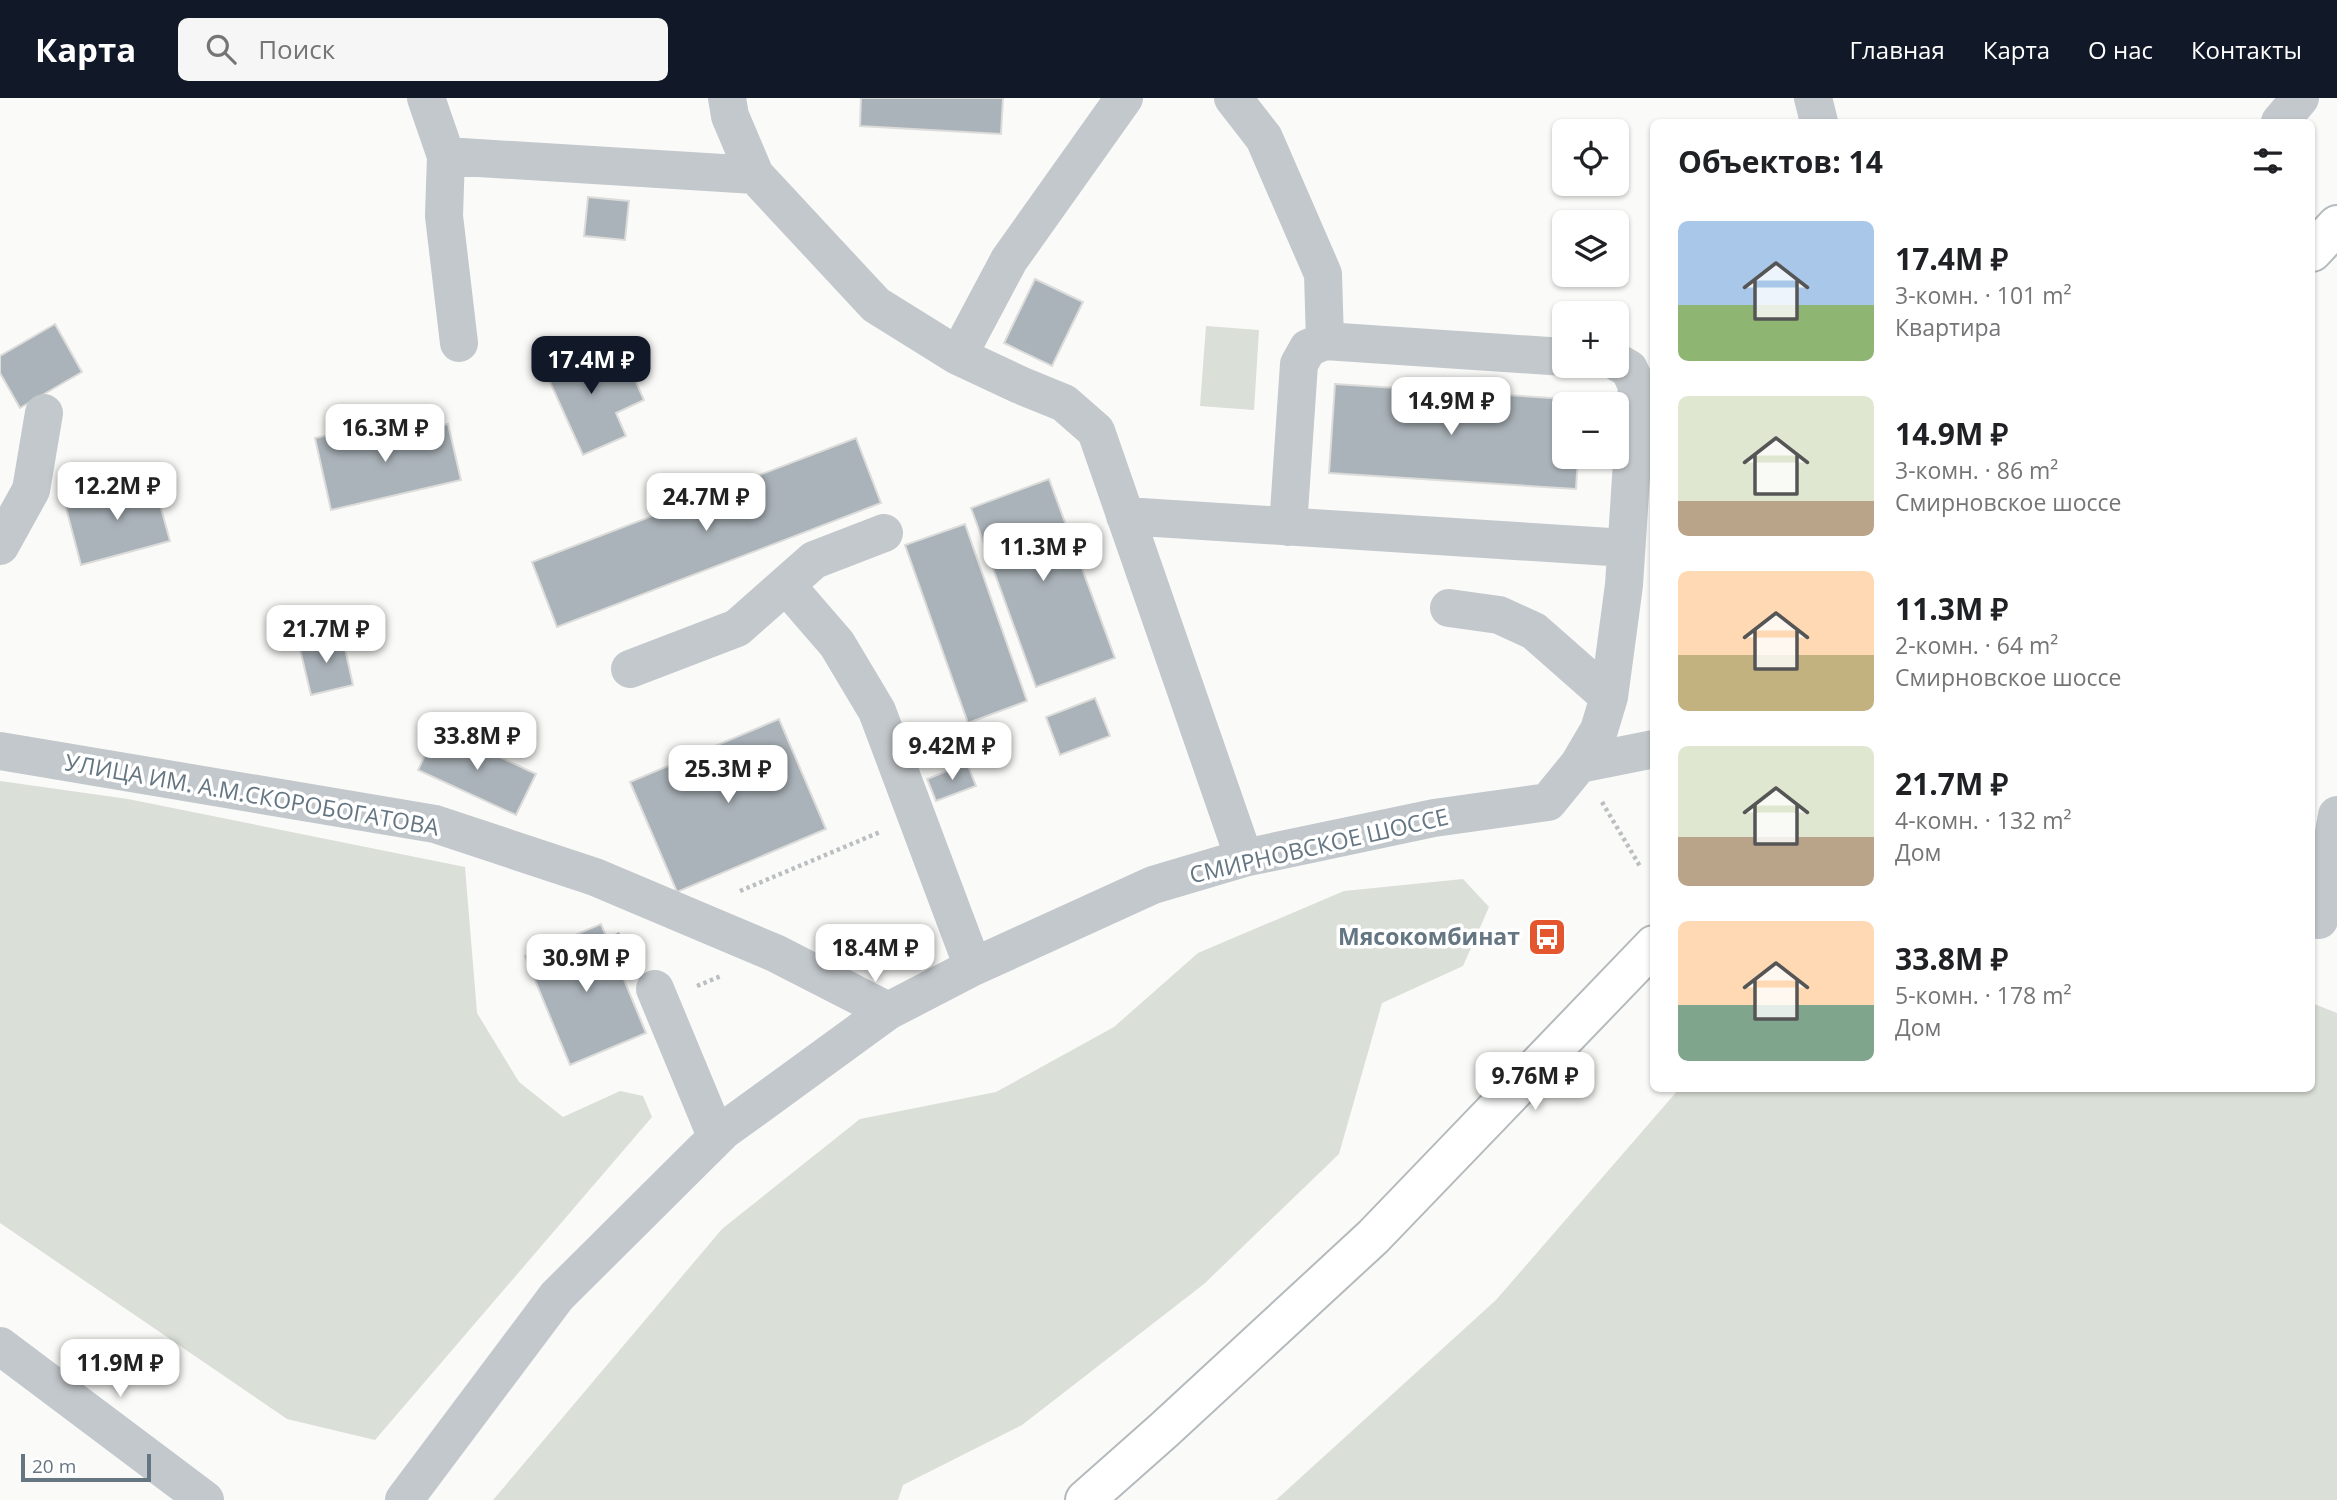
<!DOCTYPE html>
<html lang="ru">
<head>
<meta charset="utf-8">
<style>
  body { margin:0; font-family:"Open Sans",sans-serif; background:#f6f6f6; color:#202124; height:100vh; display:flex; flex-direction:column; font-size:26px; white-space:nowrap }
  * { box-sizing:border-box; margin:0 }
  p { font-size:23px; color:#757577 }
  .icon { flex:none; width:38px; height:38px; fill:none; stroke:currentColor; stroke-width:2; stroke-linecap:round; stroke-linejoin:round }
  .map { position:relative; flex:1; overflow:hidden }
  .panel { position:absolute; left:1650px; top:21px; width:665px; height:973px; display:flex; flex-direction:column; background:#fff; border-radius:10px; box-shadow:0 2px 5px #0004 }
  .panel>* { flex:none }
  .tools { position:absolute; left:1552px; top:21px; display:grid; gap:14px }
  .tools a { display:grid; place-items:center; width:77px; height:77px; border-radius:10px; background:#fff; box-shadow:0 2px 5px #0004; font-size:35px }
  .scale { position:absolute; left:21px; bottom:18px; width:130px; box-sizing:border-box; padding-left:7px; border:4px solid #657683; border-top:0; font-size:19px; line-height:24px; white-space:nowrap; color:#657683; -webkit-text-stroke:5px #fff; paint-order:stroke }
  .price { position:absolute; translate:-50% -60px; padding:0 16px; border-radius:14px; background:#fff; color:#222; font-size:23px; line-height:46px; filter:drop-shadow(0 2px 4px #0008) }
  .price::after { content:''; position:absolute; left:50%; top:42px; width:21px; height:16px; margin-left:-10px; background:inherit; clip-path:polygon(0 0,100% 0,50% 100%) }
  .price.current { background:#111827; color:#fff }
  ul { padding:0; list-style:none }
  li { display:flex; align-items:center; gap:21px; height:175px; padding:0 28px }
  li span { display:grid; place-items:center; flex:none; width:196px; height:140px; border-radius:10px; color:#555 }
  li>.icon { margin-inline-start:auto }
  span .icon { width:84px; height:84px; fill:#fffc; stroke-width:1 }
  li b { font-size:30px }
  h2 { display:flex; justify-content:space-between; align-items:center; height:84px; padding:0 28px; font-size:30px }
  header { display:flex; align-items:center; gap:42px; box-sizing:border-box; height:98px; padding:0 35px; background:#111827; color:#fff }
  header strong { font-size:33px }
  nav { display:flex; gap:38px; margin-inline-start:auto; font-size:24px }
  .search { width:490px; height:63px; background:#f6f6f6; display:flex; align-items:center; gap:18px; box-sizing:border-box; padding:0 24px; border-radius:10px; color:#757577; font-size:26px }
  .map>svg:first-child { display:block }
</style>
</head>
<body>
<header>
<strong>Карта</strong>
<div class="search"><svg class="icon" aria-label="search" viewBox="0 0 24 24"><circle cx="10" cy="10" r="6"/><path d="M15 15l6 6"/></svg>Поиск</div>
<nav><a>Главная</a><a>Карта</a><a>О нас</a><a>Контакты</a></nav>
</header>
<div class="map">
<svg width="2337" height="1402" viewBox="0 0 2337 1402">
  <rect width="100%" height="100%" fill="#fafaf8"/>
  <path fill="#dadfd7" d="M1206,228L1259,232L1254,312L1200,308Z
    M0,683L128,701L465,769L477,915L519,984L563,1019L620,993L643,998L652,1019L375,1342L287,1321L0,1125Z
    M1463,781L1489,809L1463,868L1382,905L1339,1056L1204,1186L1022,1327L903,1387L898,1402H493L722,1131L860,1021L996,994L1114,929L1198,855L1344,793Z
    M2312,905L2337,915V1402H1276L1496,1202L1679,991L2312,990Z"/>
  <path fill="#aab3b9" stroke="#dcdcda" stroke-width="2" d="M861,0H1003L1001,36L860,28Z
    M588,99L629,103L625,142L584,138Z
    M1035,181L1083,204L1052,268L1004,245Z
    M55,226L82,274L20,310L0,275V258Z
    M583,242L601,281L629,268L644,302L616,315L626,338L583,357L540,262Z
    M1335,286L1582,302V306H1564V359H1578L1576,391L1329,375Z
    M448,326L461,382L331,412L315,340L373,327L376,342Z
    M856,340L881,405L557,529L532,464Z
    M153,381L170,443L81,467L65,406Z
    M1049,381L1115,560L1036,589L971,410Z
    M965,426L1027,603L968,625L905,447Z
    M342,537L353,587L311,597L299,547Z
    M1095,600L1110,638L1060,657L1046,619Z
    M779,621L826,731L677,794L630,684Z
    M438,630L536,676L516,717L418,672Z
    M967,665L976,688L936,703L927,681Z
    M601,826L646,935L570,967L525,858Z"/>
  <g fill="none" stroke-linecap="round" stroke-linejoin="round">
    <defs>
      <path id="major" d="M2312,154L2337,127
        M1085,1402L1164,1332L1373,1139L1654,847"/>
    </defs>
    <use href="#major" stroke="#b5babe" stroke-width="42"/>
    <path stroke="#bbbfc2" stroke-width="4.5" stroke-dasharray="3.5 3.5" stroke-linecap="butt" d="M1602,704L1641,770
      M740,793L880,734
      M617,835L629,862
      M697,888L721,878"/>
    <path stroke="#c3c8cc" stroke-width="38" d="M426,0L446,58L444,118L459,245
      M727,0L730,18L755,77L876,207L958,258L1020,287L1064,305L1096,333L1244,760
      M1233,0L1264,40L1323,176L1325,243
      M1813,0L1819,24
      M2280,24L2300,0
      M446,58L755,77
      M958,258L1009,162L1124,0
      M1125,418L1626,450
      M1288,429L1299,266L1308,250L1325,243L1564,259
      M0,448L31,392L44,315
      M786,487L837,546L877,613L973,869
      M1449,510L1499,517L1534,533L1609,599
      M630,571L737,530L814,462L884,435
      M0,653L435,726L595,779L775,855L888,913
      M1579,666L1654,651
      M2319,822L2337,717
      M655,891L716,1038
      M0,1248L205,1402
      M404,1402L557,1198L723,1033L888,913L973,869L1153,787L1244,760L1434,720L1548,704L1579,666L1599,632L1609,599L1624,487L1637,288L1629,271L1617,264"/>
    <use href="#major" stroke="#fff" stroke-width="38"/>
  </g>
  <defs>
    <symbol id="bus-square" viewBox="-11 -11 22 22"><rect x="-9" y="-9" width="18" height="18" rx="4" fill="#e4572e" stroke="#fff"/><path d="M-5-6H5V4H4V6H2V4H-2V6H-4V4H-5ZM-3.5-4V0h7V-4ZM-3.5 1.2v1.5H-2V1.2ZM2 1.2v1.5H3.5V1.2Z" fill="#fff"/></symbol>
  </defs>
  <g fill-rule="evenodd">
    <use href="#bus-square" x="1525" y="817" width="44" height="44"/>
  </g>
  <g text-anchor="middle" stroke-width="7" stroke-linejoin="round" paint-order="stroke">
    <g font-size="23" fill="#657683" stroke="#fff">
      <text transform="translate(252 697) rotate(10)" y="8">УЛИЦА ИМ. А.М.СКОРОБОГАТОВА</text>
      <text transform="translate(1319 748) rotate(-13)" y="8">СМИРНОВСКОЕ ШОССЕ</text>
    </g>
    <g font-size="23" font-weight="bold" fill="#657683" stroke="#fff" text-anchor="end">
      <text x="1520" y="847">Мясокомбинат</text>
    </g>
  </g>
</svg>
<div class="tools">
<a><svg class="icon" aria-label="locate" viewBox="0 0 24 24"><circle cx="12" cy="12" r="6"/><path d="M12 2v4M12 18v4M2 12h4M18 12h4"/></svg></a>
<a><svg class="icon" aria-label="layers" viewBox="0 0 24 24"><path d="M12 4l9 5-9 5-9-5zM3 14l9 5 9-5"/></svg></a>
<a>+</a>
<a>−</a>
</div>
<div class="scale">20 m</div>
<b class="price current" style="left:591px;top:298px">17.4M ₽</b>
<b class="price" style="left:1451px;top:339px">14.9M ₽</b>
<b class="price" style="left:385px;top:366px">16.3M ₽</b>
<b class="price" style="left:117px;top:424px">12.2M ₽</b>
<b class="price" style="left:706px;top:435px">24.7M ₽</b>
<b class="price" style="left:1043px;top:485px">11.3M ₽</b>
<b class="price" style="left:326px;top:567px">21.7M ₽</b>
<b class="price" style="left:477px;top:674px">33.8M ₽</b>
<b class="price" style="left:952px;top:684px">9.42M ₽</b>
<b class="price" style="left:728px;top:707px">25.3M ₽</b>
<b class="price" style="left:875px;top:886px">18.4M ₽</b>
<b class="price" style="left:586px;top:896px">30.9M ₽</b>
<b class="price" style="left:1535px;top:1014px">9.76M ₽</b>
<b class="price" style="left:120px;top:1301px">11.9M ₽</b>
<section class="panel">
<h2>Объектов: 14<svg class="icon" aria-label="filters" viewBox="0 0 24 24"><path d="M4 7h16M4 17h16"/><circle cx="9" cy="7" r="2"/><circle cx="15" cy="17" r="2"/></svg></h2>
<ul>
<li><span style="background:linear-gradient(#a9c7e8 60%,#8fb573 0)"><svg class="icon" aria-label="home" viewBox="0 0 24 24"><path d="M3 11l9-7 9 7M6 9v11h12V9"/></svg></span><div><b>17.4M ₽</b><p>3-комн. · 101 m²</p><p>Квартира</p></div></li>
<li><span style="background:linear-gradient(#dfe7d0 75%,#b9a48a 0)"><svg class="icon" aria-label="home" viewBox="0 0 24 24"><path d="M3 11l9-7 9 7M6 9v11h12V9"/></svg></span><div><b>14.9M ₽</b><p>3-комн. · 86 m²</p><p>Смирновское шоссе</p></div></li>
<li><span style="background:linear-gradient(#ffd9b3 60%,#c2b280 0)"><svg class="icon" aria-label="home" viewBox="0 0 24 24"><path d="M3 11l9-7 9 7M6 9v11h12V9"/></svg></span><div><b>11.3M ₽</b><p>2-комн. · 64 m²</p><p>Смирновское шоссе</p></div></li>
<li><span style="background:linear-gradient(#dfe7d0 65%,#b9a48a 0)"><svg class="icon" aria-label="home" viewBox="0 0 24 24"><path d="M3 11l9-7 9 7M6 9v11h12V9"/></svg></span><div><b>21.7M ₽</b><p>4-комн. · 132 m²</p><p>Дом</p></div></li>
<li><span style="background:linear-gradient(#ffd9b3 60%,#7fa58c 0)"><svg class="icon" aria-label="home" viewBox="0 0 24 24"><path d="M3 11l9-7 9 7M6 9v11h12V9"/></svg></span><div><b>33.8M ₽</b><p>5-комн. · 178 m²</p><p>Дом</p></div></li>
</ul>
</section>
</div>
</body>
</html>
